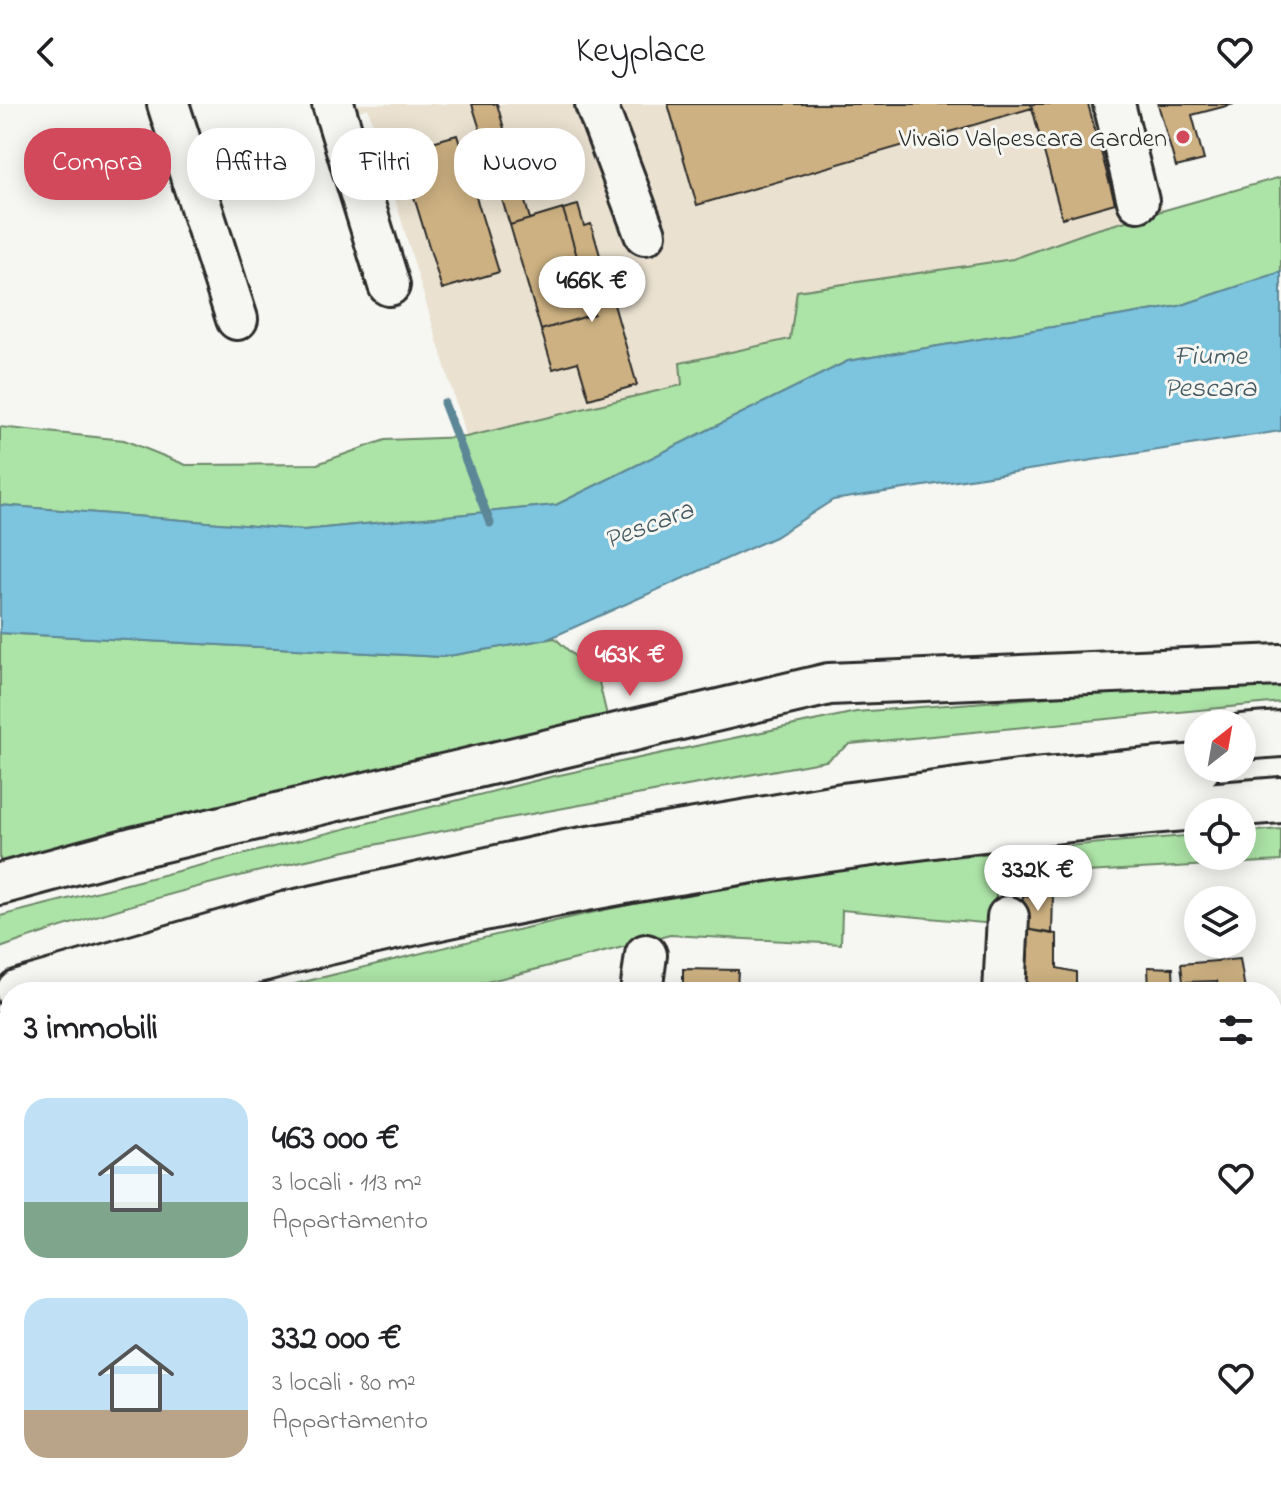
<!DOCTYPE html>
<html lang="it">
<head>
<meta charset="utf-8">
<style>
  body { margin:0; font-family:"Indie Flower",sans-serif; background:#f2f2f2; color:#202124; height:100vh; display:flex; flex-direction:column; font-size:30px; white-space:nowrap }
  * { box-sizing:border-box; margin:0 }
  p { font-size:26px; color:#757577 }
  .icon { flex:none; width:44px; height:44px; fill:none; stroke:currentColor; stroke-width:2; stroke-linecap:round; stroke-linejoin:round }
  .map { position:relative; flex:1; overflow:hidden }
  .drawer { position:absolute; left:0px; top:878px; width:1282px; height:512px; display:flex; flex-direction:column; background:#fff; border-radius:32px 32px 0 0; box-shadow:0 4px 20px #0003 }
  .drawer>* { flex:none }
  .hud { position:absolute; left:24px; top:24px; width:800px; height:72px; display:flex; gap:16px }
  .needle { width:52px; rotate:31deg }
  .tools { position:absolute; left:1184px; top:606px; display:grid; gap:16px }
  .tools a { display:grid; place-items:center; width:72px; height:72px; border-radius:50%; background:#fff; box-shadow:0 4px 20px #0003; font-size:40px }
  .price { position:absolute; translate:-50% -68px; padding:0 18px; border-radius:28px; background:#fff; color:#222; font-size:26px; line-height:52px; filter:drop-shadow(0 2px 4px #0008) }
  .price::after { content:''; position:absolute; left:50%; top:48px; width:24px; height:18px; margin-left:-12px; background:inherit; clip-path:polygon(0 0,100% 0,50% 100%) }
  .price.current { background:#d1495b; color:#fff }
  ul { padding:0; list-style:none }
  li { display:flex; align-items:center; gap:24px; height:200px; padding:0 24px }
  li span { display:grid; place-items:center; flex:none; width:224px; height:160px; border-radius:24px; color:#555 }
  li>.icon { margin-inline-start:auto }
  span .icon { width:96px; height:96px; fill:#fffc; stroke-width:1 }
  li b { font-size:34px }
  h2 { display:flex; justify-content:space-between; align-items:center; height:96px; padding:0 24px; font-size:34px }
  .tag { padding:0 28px; border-radius:32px; background:#fff; box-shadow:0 4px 20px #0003; font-size:28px; line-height:72px }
  .tag.current { background:#d1495b; color:#fff }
  header { display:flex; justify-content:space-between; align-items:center; height:104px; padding:0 24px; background:#fff; font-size:36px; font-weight:600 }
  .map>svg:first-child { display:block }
</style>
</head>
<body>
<header><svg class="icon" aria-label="back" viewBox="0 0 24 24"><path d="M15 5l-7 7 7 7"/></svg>Keyplace<svg class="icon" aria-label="heart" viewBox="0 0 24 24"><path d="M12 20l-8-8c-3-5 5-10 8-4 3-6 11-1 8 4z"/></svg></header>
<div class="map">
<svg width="1281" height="1390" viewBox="0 0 1281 1390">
  <rect width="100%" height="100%" fill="#f6f6f2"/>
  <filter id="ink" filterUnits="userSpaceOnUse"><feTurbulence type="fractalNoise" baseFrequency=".0125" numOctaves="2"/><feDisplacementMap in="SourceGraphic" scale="16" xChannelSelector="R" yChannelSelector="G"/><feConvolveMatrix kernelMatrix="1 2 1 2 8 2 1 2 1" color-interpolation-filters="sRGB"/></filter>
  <g filter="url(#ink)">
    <path fill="#eae1d0" d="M323,0H1135L1163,106L1013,155L798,187L790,235L681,259L683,281L466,333L368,4L329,17Z
      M1281,1054V1390H716L715,1380H1272V1055Z"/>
    <path fill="#ace3a6" stroke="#6c8768" stroke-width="2" d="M1281,73V168L1179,202L848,257L556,401L304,426L0,401V323L124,336L186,361L317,360L385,336L466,333L682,281L680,259L790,235L797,187L1013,155L1091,127Z
      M0,529L442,553L555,534L598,574L609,620L0,771Z
      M1281,575V598L850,640L826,657C549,708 267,748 0,844V812L550,673L856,608Z
      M1281,725V757L997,773L994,820L842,806L841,840L670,831L448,888H262C376,861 490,831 604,806C799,764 999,747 1198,731V752H1242V728Z
      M380,1380H714L716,1390H381Z"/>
    <path fill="#7dc4de" stroke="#5c8796" stroke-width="2" d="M1281,168V327L833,396L775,433L548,535L442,553L0,529V401L304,426L556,401L848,257L1179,202Z"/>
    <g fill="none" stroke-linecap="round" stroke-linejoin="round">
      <path stroke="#5c8796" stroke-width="9" d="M444,299L490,419"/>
    </g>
    <path fill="#cdb182" stroke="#2b2b2b" stroke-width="2" d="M472,0H497L530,115L510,121Z
      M668,0H1031L1032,4L697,101Z
      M1031,0H1088L1115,99L1062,114Z
      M1158,0H1234L1192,11L1204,56L1176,63Z
      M457,31L499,168L442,185L400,47Z
      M578,101L584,122L591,120L637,281L589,295L578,258L553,265L541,226L594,210L563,105Z
      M563,105L594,210L541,226L510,121Z
      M1053,790L1052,830L1020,824L1023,792Z
      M1020,824L1057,830V864L1076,868V888H1012Z
      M1240,855L1245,886L1219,887L1217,877L1183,878L1181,860Z
      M1148,863L1173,864L1174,888H1149Z
      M683,865L738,866L737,886H748L749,880L788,881V888H683Z
      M1281,1277V1390H1280L1272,1321V1278Z
      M87,1380H141L144,1390H87Z
      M197,1380H265V1390H197Z
      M308,1380H363V1390H308Z"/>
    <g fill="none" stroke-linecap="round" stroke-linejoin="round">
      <defs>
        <path id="minor" d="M168,0L237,215
          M333,0L389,181
          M596,0L645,130
          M1114,0L1138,97
          M0,780L133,744L829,580L1281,561
          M641,888L646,851
          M1004,888L1008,813
          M1272,1034L1281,1033
          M1272,1203L1281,1207
          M0,1245L10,1242
          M150,1380V1390
          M375,1380V1390
          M794,1380L795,1390"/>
        <path id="highway" d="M1242,633L1281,630
          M19,888L288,810L566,749L843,702L1034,677L1198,663
          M147,888C203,872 259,854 315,841C633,765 956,721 1281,696
          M0,933L10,929"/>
      </defs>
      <use href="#minor" stroke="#2b2b2b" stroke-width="46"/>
      <use href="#highway" stroke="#2b2b2b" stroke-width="50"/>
      <use href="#minor" stroke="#f6f6f2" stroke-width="40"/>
      <use href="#highway" stroke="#f6f6f2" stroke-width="44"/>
    </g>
  </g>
  <circle fill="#d1495b" stroke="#f6f6f2" stroke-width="3" cx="1183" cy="33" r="8"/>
  <g text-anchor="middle" stroke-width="6" stroke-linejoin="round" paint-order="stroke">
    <g font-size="26" fill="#2b2b2b" stroke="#f6f6f2" text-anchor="end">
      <text x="1167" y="42">Vivaio Valpescara Garden</text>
    </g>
    <g font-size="28" font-style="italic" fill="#445961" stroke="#f6f6f2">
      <text x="1210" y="260">Fiume<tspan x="1210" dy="32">Pescara</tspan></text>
      <text transform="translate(648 419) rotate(-21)" y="10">Pescara</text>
    </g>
  </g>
</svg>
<div class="tools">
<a><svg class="needle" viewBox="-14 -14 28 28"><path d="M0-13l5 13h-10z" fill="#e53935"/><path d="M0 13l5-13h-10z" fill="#757577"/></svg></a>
<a><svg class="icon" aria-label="locate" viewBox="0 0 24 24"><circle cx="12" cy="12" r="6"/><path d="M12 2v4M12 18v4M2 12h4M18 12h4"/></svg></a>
<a><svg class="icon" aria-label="layers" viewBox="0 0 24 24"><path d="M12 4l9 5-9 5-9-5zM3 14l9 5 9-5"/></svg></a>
</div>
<b class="price" style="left:592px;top:220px">466K €</b>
<b class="price current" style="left:630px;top:594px">463K €</b>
<b class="price" style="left:1038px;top:809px">332K €</b>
<div class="hud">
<a class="tag current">Compra</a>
<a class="tag">Affitta</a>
<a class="tag">Filtri</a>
<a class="tag">Nuovo</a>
</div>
<section class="drawer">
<h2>3 immobili<svg class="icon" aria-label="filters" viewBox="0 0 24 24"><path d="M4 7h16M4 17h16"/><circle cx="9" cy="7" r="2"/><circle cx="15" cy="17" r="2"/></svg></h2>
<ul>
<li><span style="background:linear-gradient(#bfe0f5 65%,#7fa58c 0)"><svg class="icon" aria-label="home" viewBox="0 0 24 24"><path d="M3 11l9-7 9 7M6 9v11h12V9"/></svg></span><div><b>463 000 €</b><p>3 locali · 113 m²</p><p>Appartamento</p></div><svg class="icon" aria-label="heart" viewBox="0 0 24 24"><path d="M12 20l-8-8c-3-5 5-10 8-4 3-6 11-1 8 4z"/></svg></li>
<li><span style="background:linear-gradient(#bfe0f5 70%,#b9a48a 0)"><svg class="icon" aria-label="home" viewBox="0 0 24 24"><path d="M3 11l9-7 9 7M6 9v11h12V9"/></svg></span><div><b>332 000 €</b><p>3 locali · 80 m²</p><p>Appartamento</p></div><svg class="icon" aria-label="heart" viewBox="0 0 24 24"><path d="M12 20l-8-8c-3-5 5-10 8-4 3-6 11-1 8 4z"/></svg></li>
</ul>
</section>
</div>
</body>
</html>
